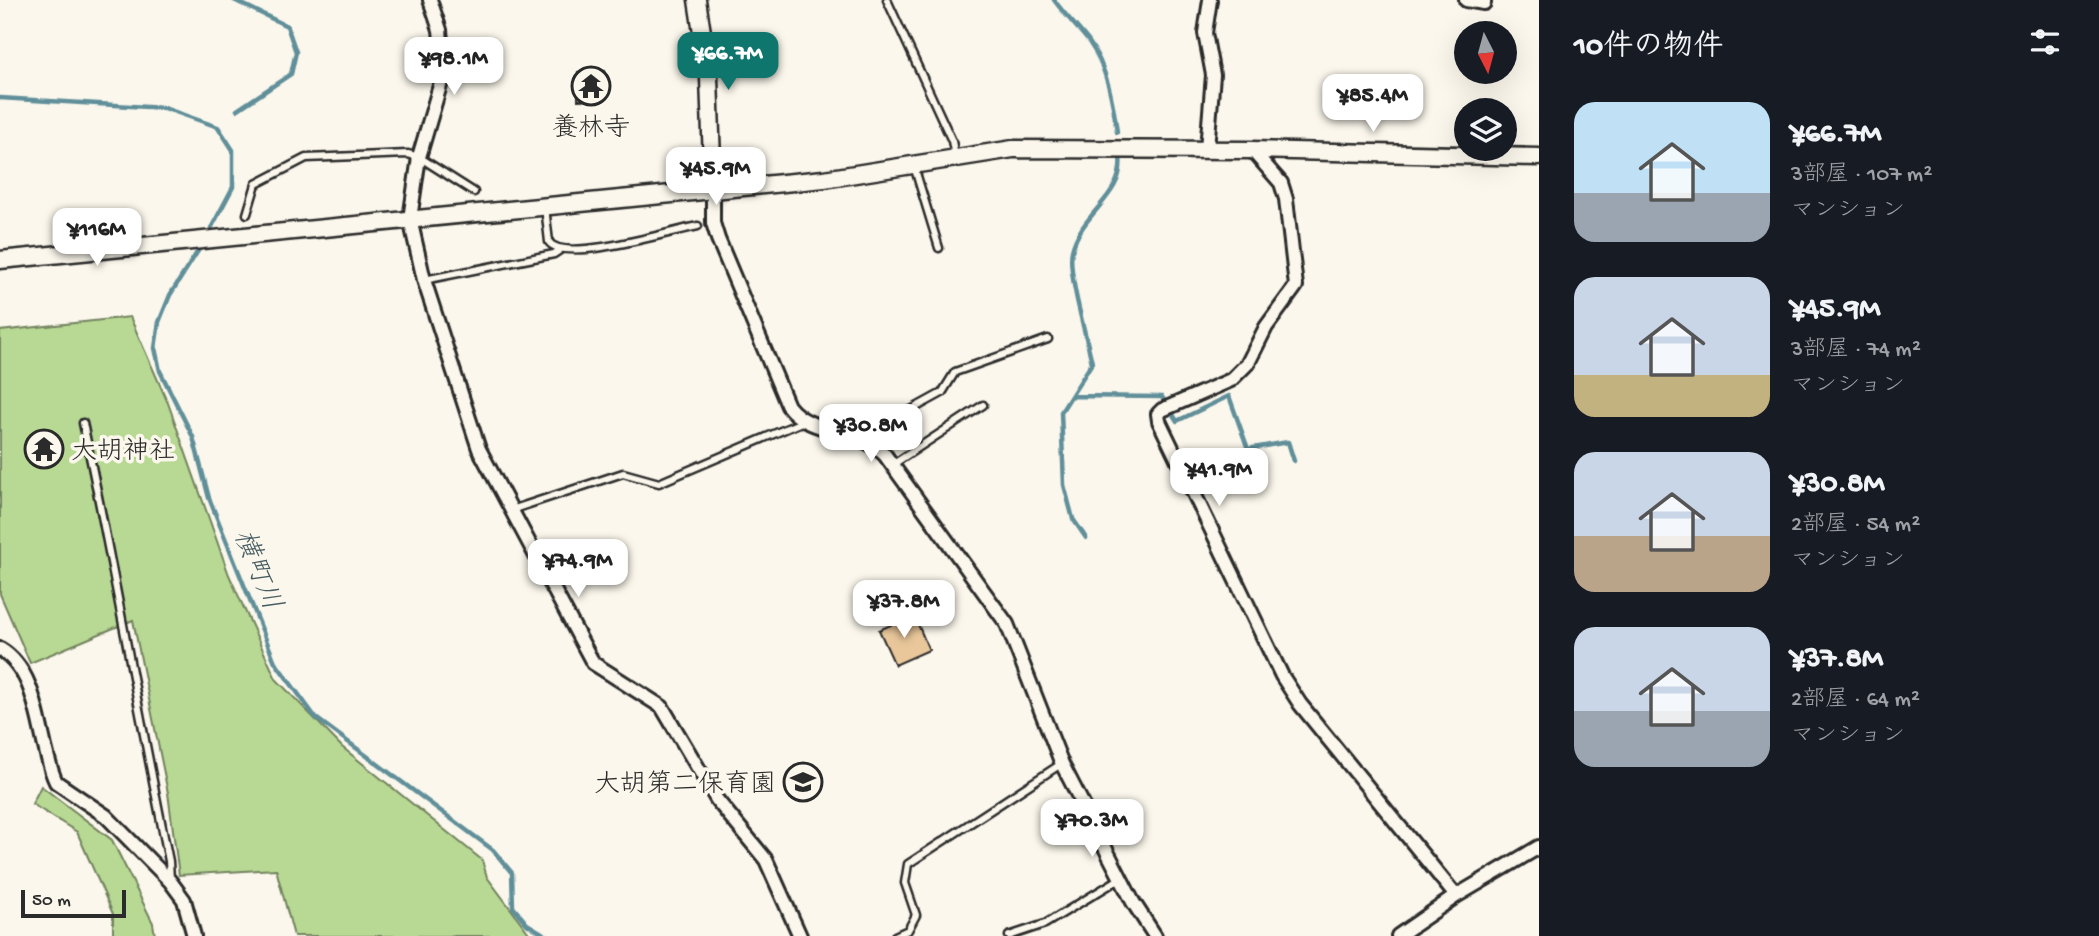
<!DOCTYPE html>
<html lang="ja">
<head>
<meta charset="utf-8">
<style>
  body { margin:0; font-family:"Gochi Hand","Klee One",sans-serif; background:#20242c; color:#f1f3f6; height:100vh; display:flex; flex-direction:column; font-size:26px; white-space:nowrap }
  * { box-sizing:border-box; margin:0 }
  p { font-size:23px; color:#9ea1a6 }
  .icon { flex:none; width:38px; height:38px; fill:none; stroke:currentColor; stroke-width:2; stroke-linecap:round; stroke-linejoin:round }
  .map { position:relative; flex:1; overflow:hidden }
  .panel { display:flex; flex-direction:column; background:#171b24; width:560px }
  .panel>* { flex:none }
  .needle { width:46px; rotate:174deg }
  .buttons { position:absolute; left:1454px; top:21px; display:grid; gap:14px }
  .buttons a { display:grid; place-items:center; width:63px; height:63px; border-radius:50%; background:#171b24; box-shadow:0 7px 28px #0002; font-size:35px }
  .scale { position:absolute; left:21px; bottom:18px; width:105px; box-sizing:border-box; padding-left:7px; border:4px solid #2b2b2b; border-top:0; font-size:19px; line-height:24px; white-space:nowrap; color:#2b2b2b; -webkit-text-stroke:5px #fbf7ec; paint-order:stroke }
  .price { position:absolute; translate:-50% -60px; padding:0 16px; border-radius:14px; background:#fff; color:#222; font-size:23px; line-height:46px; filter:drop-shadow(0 2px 4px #0008) }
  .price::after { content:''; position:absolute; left:50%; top:42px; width:21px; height:16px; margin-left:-10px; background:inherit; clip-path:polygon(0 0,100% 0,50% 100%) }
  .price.active { background:#0f766e; color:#fff }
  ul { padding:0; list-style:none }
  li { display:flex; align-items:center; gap:21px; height:175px; padding:0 35px }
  li span { display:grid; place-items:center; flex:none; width:196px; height:140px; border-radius:21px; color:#555 }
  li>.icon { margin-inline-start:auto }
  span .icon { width:84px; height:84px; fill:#fffc; stroke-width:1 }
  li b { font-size:30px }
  h2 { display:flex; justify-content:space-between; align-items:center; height:84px; padding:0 35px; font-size:30px }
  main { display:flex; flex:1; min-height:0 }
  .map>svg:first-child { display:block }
</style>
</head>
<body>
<main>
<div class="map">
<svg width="1539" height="936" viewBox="0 0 1539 936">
  <rect width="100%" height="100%" fill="#fbf7ec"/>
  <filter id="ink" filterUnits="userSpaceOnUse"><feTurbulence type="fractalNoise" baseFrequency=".0143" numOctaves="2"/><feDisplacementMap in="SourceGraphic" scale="14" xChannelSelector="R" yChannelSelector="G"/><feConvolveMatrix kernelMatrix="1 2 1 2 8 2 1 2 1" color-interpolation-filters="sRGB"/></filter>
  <g filter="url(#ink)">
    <path fill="#b8d993" stroke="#72825f" stroke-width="2" d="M130,317L168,403L229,575L276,679L342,747L482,860L487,877L531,936H294L276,869L179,875L168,793L133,620L30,663L0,594V331Z
      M41,786L112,840L153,923L155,936H113V914L77,832L32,804Z"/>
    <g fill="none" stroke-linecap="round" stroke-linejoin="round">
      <path stroke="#618f9a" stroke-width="4.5" d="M234,0L287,26L296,52L291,74L237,110
        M1054,0C1065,15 1078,28 1089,42C1107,67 1113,102 1117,132
        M0,98L164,108L218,127L233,150V187L207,236
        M203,243L170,295L159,322L155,348L160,371L193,437L209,498L275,662L316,718L493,850L512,873L513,907L527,924L547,936
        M1072,396L1162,397L1177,421L1229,396L1248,449L1288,442L1294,461
        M1086,538L1073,519L1064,485L1061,412L1092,363C1087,338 1067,272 1072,251C1081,212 1125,196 1120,157"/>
    </g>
    <path fill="#e9c79b" stroke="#2b2b2b" stroke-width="2" d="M605,71L604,99L578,100V72Z
      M914,615L929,650L895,665L879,630Z"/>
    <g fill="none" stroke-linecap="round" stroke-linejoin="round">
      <defs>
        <path id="service" d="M887,0L952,141L955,157
          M914,166L939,248
          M545,207L549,242C564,264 672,231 698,226
          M247,214L256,184L306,158L408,154L419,157L474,192
          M424,280L554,254L560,250
          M83,423C114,569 139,716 169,861L170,880
          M860,438L942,393L955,372L1048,339
          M892,465L983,405
          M511,510L623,473L659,483L804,421
          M895,936L908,930L916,915L905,883L908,864L1061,764
          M1009,936L1045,924L1121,878"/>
        <path id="minor" d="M430,0L440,30L444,72L419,157L410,219L424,280L479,449L593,663L662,707L717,800L766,860L800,936
          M1466,0L1484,3V0
          M1207,149L1213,75L1205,33L1210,0
          M1252,150L1281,183L1286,199L1296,286L1266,327L1248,363L1231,380L1162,410L1158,414L1159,421L1282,676L1300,704L1456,896
          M713,189V223L718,239L788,406C811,436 858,427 885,455L1007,624L1062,764L1133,902L1155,936
          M0,649C42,674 37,742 56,782L106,816L170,881L184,900L194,936
          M1398,936L1456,896L1539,847"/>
        <path id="tertiary" d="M697,0L709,78L713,189
          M0,260L824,179L1013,149L1252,150L1539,157"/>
      </defs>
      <use href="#service" stroke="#2b2b2b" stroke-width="11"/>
      <use href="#minor" stroke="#2b2b2b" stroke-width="18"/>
      <use href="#tertiary" stroke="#2b2b2b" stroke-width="21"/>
      <use href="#service" stroke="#fbf7ec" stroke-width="6"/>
      <use href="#minor" stroke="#fbf7ec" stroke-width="12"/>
      <use href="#tertiary" stroke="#fbf7ec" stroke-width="16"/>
    </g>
  </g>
  <defs>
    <symbol id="temple-ring" viewBox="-11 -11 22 22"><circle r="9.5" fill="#fbf7ec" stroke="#2b2b2b" stroke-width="1.5"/><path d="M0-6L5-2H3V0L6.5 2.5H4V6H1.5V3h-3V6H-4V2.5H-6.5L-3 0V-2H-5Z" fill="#2b2b2b"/></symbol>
    <symbol id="school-ring" viewBox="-11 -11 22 22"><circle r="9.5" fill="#fbf7ec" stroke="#2b2b2b" stroke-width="1.5"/><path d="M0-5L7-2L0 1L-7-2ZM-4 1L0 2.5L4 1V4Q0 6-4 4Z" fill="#2b2b2b"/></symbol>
  </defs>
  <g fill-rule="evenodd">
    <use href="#temple-ring" x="569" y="64" width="44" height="44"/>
    <use href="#temple-ring" x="22" y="427" width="44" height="44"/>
    <use href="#school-ring" x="781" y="760" width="44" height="44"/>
  </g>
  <g text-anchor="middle" stroke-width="7" stroke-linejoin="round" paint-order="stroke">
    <g font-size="26" fill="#2b2b2b" stroke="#fbf7ec">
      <text x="591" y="135">養林寺</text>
      <text x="71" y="458" text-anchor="start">大胡神社</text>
      <text x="776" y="791" text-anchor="end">大胡第二保育園</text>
    </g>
    <g font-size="28" font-style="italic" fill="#465d62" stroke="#fbf7ec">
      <text transform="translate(260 569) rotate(68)" y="10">横町川</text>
    </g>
  </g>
</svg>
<div class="buttons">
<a><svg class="needle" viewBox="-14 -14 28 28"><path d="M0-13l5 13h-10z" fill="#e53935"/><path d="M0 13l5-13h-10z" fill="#9ea1a6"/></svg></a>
<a><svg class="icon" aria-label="layers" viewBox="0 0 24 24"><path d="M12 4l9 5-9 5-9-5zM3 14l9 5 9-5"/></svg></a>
</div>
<div class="scale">50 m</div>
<b class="price active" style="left:728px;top:92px">¥66.7M</b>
<b class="price" style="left:454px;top:97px">¥98.1M</b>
<b class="price" style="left:1373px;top:134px">¥85.4M</b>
<b class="price" style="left:716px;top:207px">¥45.9M</b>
<b class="price" style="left:97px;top:268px">¥116M</b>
<b class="price" style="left:871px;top:464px">¥30.8M</b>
<b class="price" style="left:1219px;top:508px">¥41.9M</b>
<b class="price" style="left:578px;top:599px">¥74.9M</b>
<b class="price" style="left:904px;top:640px">¥37.8M</b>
<b class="price" style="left:1092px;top:859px">¥70.3M</b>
</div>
<section class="panel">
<h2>10件の物件<svg class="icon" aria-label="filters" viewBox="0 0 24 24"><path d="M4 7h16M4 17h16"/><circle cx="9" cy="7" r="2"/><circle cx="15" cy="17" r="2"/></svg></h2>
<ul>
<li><span style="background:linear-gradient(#bfe0f5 65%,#9aa5b1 0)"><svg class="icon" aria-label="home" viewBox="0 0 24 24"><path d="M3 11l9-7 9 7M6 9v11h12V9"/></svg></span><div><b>¥66.7M</b><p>3部屋 · 107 m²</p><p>マンション</p></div></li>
<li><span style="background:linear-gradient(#c9d6e8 70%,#c2b280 0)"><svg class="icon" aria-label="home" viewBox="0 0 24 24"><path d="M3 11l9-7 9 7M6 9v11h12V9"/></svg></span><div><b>¥45.9M</b><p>3部屋 · 74 m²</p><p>マンション</p></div></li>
<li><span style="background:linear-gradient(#c9d6e8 60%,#b9a48a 0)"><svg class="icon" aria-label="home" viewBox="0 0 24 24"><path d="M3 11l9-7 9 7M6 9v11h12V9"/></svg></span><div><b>¥30.8M</b><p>2部屋 · 54 m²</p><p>マンション</p></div></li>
<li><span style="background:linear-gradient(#c9d6e8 60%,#9aa5b1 0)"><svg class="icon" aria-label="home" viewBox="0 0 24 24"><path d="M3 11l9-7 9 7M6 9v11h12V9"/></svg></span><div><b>¥37.8M</b><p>2部屋 · 64 m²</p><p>マンション</p></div></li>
</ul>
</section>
</main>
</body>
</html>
